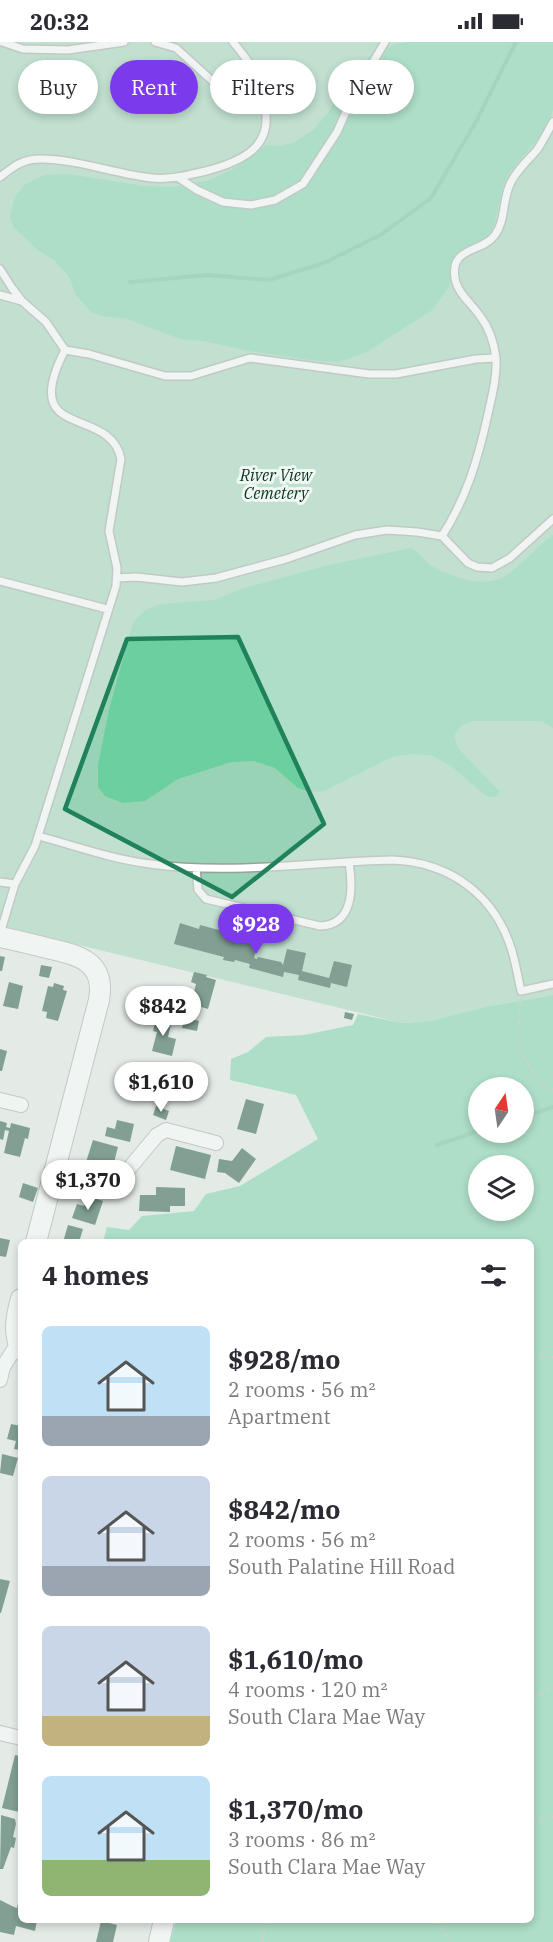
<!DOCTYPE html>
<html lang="en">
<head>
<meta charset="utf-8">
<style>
  body { margin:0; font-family:"IBM Plex Serif",serif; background:#f7f7f7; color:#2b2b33; height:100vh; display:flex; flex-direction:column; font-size:22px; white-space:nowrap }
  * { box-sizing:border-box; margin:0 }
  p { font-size:20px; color:#7c7c81 }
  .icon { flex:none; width:33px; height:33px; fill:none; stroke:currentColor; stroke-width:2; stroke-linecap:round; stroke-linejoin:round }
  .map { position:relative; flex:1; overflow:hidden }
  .side { position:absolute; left:18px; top:1197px; width:516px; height:684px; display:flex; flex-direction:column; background:#fff; border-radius:9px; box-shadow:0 3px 9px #0003 }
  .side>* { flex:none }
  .banner { position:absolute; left:18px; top:18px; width:518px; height:54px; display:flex; gap:12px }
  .needle { width:39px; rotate:13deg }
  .tools { position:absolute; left:468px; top:1035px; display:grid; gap:12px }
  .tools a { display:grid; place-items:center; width:66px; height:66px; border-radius:50%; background:#fff; box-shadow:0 3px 9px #0003; font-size:30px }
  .price { position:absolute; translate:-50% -51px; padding:0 14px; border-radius:21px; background:#fff; color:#222; font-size:20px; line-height:39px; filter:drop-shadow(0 2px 3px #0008) }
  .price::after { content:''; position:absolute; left:50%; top:36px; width:18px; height:14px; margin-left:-9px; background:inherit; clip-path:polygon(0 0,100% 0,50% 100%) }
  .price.active { background:#7c3aed; color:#fff }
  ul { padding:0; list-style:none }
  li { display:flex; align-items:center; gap:18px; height:150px; padding:0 24px }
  li span { display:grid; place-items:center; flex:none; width:168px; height:120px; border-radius:9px; color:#555 }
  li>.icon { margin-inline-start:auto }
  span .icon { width:72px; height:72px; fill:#fffc; stroke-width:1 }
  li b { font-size:26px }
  h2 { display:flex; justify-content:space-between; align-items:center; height:72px; padding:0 24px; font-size:26px }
  .tag { padding:0 21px; border-radius:27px; background:#fff; box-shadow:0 3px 9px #0003; font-size:21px; line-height:54px }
  .tag.active { background:#7c3aed; color:#fff }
  .status { display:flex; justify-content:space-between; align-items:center; height:42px; padding:0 30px; background:#fff; direction:ltr }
  .status svg { height:16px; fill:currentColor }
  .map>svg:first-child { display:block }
</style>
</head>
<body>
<div class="status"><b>20:32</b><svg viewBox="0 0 49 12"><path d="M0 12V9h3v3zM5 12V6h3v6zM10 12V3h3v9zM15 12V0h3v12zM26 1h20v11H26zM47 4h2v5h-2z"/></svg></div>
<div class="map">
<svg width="553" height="1900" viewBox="0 0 553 1900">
  <rect width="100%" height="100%" fill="#e4ebe7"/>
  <path fill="#97d3b4" d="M0,0H553V953L489,964L431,979L402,981L0,884Z"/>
  <path fill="#6ccfa0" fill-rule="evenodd" d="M408,0H553V67L551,75L540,94L509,131L503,144L494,184L486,196L462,208L455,217L449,245L431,269L365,311L338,320L317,319L249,309L203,299L180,297L128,277L102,274L91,270L75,252L70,236L54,218L39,209L14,186L10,175L14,157L25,142L45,133L69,132L143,144L174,145L210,138L235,126L266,103L281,104L293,101L313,88L327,72L352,32L369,15L393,3Z
    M553,493V686L542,679H472L461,684L454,694L458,706L500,750L496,755L486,754L450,723L430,713L411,712L392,715L324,749L311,750L298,746L275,726L254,719L231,720L178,737L145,759L123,761L105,754L98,745V723L109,668L133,580L146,568L160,562L215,558L237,548L329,523L411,506C422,512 424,520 432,524C454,536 489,549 511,530C526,519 537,504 553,493Z
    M553,953V1900H170L176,1878H531V1200H103L107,1185L129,1188L142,1174L194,1169L206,1152L240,1144L318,1097L296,1053L230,1038L231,1017L248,1010L266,995L304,993L353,983L358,972L402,981L430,979L489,964ZM478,1046H524V1090H478ZM478,1124H524V1168H478Z"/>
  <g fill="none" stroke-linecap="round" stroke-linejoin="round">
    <path stroke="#57bc8e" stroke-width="4" d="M130,240L208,233L269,238L324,221L382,192L431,156L477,78L516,0
      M524,1075L553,1065
      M437,1103L478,1089"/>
  </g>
  <path fill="#09442d" d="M180,881L199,887L200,883L238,893V896L258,901L254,916L257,917L258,915L281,920L283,923L287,907L306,911L302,929L329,936L334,919L352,923L347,945L331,941L330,946L298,938L299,933L284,930L283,935L249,926L250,922L235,918L234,920L223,918L224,915L174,902Z
    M0,914L5,915L2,929H0Z
    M41,923L52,925L49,936L39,934Z
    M194,930L207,933L206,935L216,938L208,967L191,962L196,942L191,940Z
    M9,940L23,944L18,967L3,964Z
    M54,941L64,944L63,948L67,949L58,979L46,976L47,970L42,969L48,944L53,945Z
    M345,970L354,972L352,978L344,976Z
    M175,973L199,979L197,989L182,986L183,982L173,979Z
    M157,974L172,978L168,995L176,997L172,1014L152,1009L157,990L153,989Z
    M0,1007L7,1009L2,1029H0Z
    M145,1020L161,1026L155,1051L150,1050L147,1059L129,1053V1051L131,1043H135L136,1040L133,1039L135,1031L138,1032L140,1028L142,1027Z
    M246,1057L264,1062L256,1092L237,1087Z
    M156,1064L169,1069L166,1078L153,1073Z
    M117,1078L134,1082L130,1100L105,1094L107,1085L115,1087Z
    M0,1079L7,1081L6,1085L10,1086L11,1081L30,1086L28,1097L25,1096L20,1115L4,1111L9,1089L5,1088L3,1098L0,1097Z
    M93,1098L118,1105L112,1128L86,1120Z
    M176,1104L211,1113L205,1137L170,1128Z
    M242,1106L256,1117L239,1141L225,1131L217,1130L219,1117L232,1119Z
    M23,1141L38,1146L33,1160L19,1155Z
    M156,1145L185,1146V1164H170V1170L139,1169L140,1153H156Z
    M87,1154L103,1159L95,1183L72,1176L77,1162L84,1164Z
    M68,1183L83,1187L79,1200H63Z
    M0,1196L10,1198L6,1215L0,1214Z
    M11,1382L21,1384V1408L14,1407L16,1399L7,1397Z
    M2,1412L18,1416L13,1434L0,1431Z
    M0,1537L10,1539L1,1571H0Z
    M15,1713L21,1714V1763L19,1770L2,1766Z
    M1,1773L15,1777L16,1782L13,1795L16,1796L14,1806L11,1805L3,1827H0Z
    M0,1858L14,1865L17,1866L18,1862L21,1863V1878H37L35,1889L16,1884L14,1893L0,1890Z
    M101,1879L117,1883L113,1900H96Z"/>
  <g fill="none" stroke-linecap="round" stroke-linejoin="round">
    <defs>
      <path id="lane" d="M2,0L23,7L68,8L124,0
        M155,0L176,6L231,56L246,62L265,65
        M0,135C13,125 22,117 40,117C78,117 114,132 152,136C171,138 188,133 206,129C244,119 275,104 264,60C257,30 252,23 233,0
        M179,136L197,148L223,160L251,163L275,158L303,142L337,90L353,54L385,0
        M0,227L12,246L22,259L46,280L65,308L89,312L165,334H191L250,316L369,332H396L476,317L496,316C494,300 490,287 480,274C472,262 457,251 455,236C450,204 482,211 495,193C506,178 502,157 511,140C517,128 528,118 537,108C543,99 548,89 553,80
        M0,253L22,259
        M442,494C467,455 478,417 488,372C492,353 497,336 496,316
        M117,536L136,535L182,540L216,536L286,517L355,493L387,488L417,490L442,494L468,521L477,525L492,526L510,516L553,477
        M0,539L107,567
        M39,794C75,804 112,817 150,822C230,833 312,820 392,818C450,820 495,853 512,909C516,922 518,936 521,949L553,942
        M196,826L198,848L206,857L320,884C354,883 353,846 349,820
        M0,840L15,842
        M0,892L15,842L35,804L116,544L117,526L109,489L121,417C110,362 17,401 65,308"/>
      <path id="street" d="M0,1058L21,1063
        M56,1124L102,1135L119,1132L128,1128L157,1093L166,1088L216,1101
        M0,1338L3,1325L18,1301
        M0,1691L21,1696"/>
      <path id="secondary" d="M0,895C16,898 31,902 47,906C78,913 106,919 99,958L36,1200
        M21,1257C16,1274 13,1291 21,1308
        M159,1900L164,1878"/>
    </defs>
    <use href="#lane" stroke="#9aa09c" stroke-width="10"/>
    <use href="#street" stroke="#9aa09c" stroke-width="16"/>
    <use href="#secondary" stroke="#9aa09c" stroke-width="22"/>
    <path stroke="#afb5b1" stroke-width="2" stroke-dasharray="4.5 4.5" stroke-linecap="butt" d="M520,960L518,1005L541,1042L553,1048
      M531,1315H553
      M531,1658L553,1645
      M531,1780L553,1774
      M435,1878L452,1900
      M262,1900L266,1878"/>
    <use href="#lane" stroke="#fff" stroke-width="7"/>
    <use href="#street" stroke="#fff" stroke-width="14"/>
    <use href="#secondary" stroke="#fff" stroke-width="20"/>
  </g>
  <path d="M0 0H553V1900H0ZM238,595L324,782L232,855L65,767L127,597Z" fill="#e4ebe7" fill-opacity=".55" fill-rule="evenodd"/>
  <path fill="none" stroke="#20825a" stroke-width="4.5" stroke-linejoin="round" d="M238,595L324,782L232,855L65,767L127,597Z"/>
  <g text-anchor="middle" stroke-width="6" stroke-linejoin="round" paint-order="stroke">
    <g font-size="16" font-style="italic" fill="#063422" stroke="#f1f8f4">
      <text x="276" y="439">River View<tspan x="276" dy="18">Cemetery</tspan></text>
    </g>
  </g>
</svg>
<div class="tools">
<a><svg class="needle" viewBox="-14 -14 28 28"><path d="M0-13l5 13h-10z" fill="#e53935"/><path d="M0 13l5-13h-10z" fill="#7c7c81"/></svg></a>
<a><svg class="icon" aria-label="layers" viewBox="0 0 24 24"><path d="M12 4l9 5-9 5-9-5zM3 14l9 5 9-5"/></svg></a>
</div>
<b class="price active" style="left:256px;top:913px">$928</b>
<b class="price" style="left:163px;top:995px">$842</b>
<b class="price" style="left:161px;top:1071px">$1,610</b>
<b class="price" style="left:88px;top:1169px">$1,370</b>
<div class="banner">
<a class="tag">Buy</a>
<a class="tag active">Rent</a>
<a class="tag">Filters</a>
<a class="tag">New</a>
</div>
<section class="side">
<h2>4 homes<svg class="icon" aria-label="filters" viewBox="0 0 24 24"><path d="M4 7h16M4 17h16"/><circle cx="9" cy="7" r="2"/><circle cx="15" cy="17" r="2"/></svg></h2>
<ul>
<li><span style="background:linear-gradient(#bfe0f5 75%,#9aa5b1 0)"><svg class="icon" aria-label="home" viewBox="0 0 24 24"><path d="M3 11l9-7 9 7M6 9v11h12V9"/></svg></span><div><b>$928/mo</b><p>2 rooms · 56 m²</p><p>Apartment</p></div></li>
<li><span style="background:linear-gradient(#c9d6e8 75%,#9aa5b1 0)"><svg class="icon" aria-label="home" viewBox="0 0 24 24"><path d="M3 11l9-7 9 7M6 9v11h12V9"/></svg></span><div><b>$842/mo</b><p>2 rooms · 56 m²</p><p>South Palatine Hill Road</p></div></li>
<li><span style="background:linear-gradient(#c9d6e8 75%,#c2b280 0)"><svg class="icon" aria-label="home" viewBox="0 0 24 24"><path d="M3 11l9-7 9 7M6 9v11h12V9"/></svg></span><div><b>$1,610/mo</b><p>4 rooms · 120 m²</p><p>South Clara Mae Way</p></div></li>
<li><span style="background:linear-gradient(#bfe0f5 70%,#8fb573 0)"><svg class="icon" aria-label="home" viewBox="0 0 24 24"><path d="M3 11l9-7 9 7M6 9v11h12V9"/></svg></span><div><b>$1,370/mo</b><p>3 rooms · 86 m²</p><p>South Clara Mae Way</p></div></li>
</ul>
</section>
</div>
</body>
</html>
